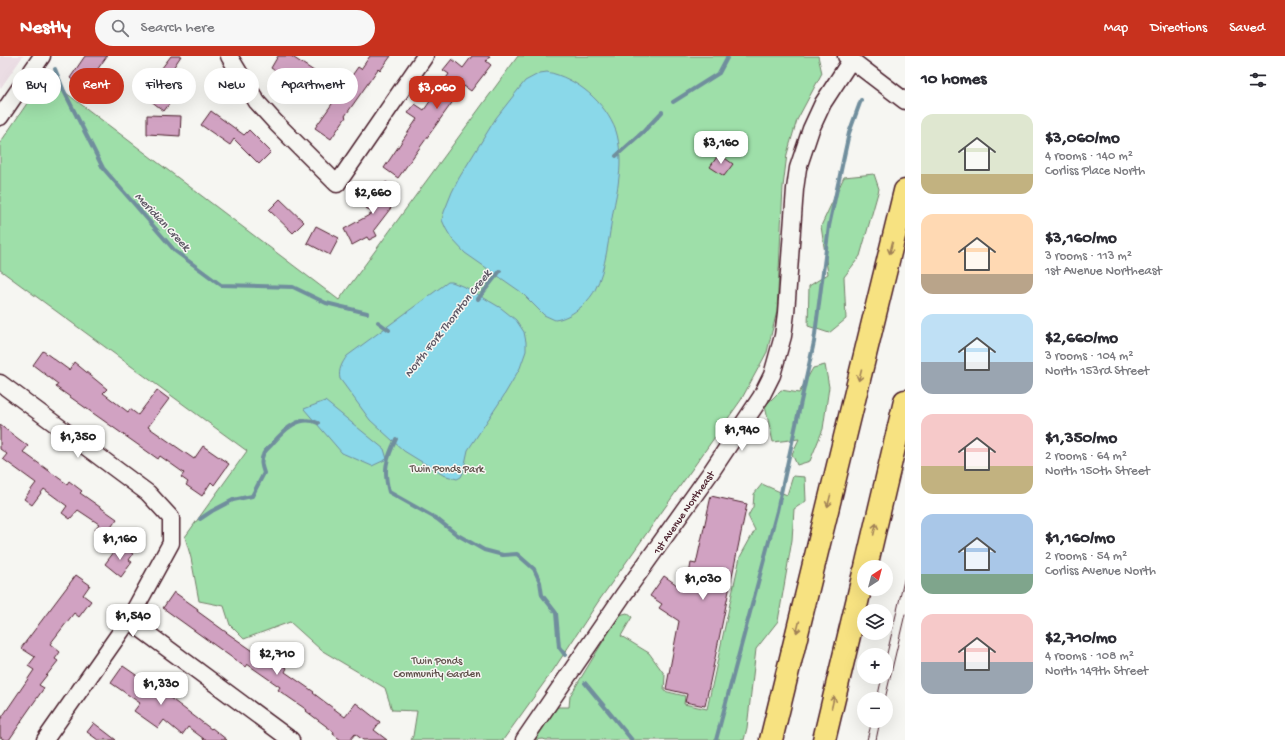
<!DOCTYPE html>
<html lang="en">
<head>
<meta charset="utf-8">
<style>
  body { margin:0; font-family:"Gochi Hand",sans-serif; background:#f7f7f7; color:#2b2b33; height:100vh; display:flex; flex-direction:column; font-size:15px; white-space:nowrap }
  * { box-sizing:border-box; margin:0 }
  p { font-size:13px; color:#7c7c81 }
  .icon { flex:none; width:22px; height:22px; fill:none; stroke:currentColor; stroke-width:2; stroke-linecap:round; stroke-linejoin:round }
  .map { position:relative; flex:1; overflow:hidden }
  .side { display:flex; flex-direction:column; background:#fff; width:380px }
  .side>* { flex:none }
  .guide { position:absolute; left:12px; top:12px; width:380px; height:36px; display:flex; gap:8px }
  .needle { width:26px; rotate:36deg }
  .controls { position:absolute; left:857px; top:504px; display:grid; gap:8px }
  .controls a { display:grid; place-items:center; width:36px; height:36px; border-radius:50%; background:#fff; box-shadow:0 4px 16px #0002; font-size:20px }
  .price { position:absolute; translate:-50% -34px; padding:0 9px; border-radius:8px; background:#fff; color:#222; font-size:13px; line-height:26px; filter:drop-shadow(0 1px 2px #0008) }
  .price::after { content:''; position:absolute; left:50%; top:24px; width:12px; height:9px; margin-left:-6px; background:inherit; clip-path:polygon(0 0,100% 0,50% 100%) }
  .price.current { background:#c8321e; color:#fff }
  ul { padding:0; list-style:none }
  li { display:flex; align-items:center; gap:12px; height:100px; padding:0 16px }
  li span { display:grid; place-items:center; flex:none; width:112px; height:80px; border-radius:12px; color:#555 }
  li>.icon { margin-inline-start:auto }
  span .icon { width:48px; height:48px; fill:#fffc; stroke-width:1 }
  li b { font-size:17px }
  h2 { display:flex; justify-content:space-between; align-items:center; height:48px; padding:0 16px; font-size:17px }
  .tag { padding:0 14px; border-radius:18px; background:#fff; box-shadow:0 4px 16px #0002; font-size:14px; line-height:36px }
  .tag.current { background:#c8321e; color:#fff }
  header { display:flex; align-items:center; gap:24px; box-sizing:border-box; height:56px; padding:0 20px; background:#c8321e; color:#fff }
  header strong { font-size:19px }
  nav { display:flex; gap:22px; margin-inline-start:auto; font-size:14px }
  .search { width:280px; height:36px; background:#f7f7f7; display:flex; align-items:center; gap:10px; box-sizing:border-box; padding:0 14px; border-radius:22px; color:#7c7c81; font-size:15px }
  main { display:flex; flex:1; min-height:0 }
  .map>svg:first-child { display:block }
</style>
</head>
<body>
<header>
<strong>Nestly</strong>
<div class="search"><svg class="icon" aria-label="search" viewBox="0 0 24 24"><circle cx="10" cy="10" r="6"/><path d="M15 15l6 6"/></svg>Search here</div>
<nav><a>Map</a><a>Directions</a><a>Saved</a></nav>
</header>
<main>
<div class="map">
<svg width="905" height="684" viewBox="0 0 905 684">
  <rect width="100%" height="100%" fill="#f6f6f2"/>
  <filter id="ink" filterUnits="userSpaceOnUse"><feTurbulence type="fractalNoise" baseFrequency=".025" numOctaves="2"/><feDisplacementMap in="SourceGraphic" scale="8" xChannelSelector="R" yChannelSelector="G"/><feConvolveMatrix kernelMatrix="1 2 1 2 8 2 1 2 1" color-interpolation-filters="sRGB"/></filter>
  <g filter="url(#ink)">
    <path fill="#ebdde4" d="M0,0H23L0,33Z"/>
    <path fill="#9edfa9" stroke="#747f6a" d="M518,0H818L822,17L797,64L787,98L783,131L777,255L767,296L741,344L598,546L554,613L503,684H411L413,680L417,655L392,654L385,632L321,594L290,566L244,583L230,569L224,550L199,545L191,502L185,481L247,395L0,214V87L45,21L339,244Z
      M874,118L879,133L860,200L844,221L846,263L829,277L808,270L809,230L828,218L821,170L844,121Z
      M825,309L829,331L823,373L810,405L797,409L792,398L799,383L773,386L765,350L781,334L799,337L813,312Z
      M793,420L805,421L806,445L794,453L792,484L778,565L756,593L747,672L744,684H546L543,683L531,684L552,651H569L570,640L619,559L627,557L632,561L621,580L649,597L665,619L664,635L685,640L684,648L707,653L740,501L755,474L748,460L753,451L754,438L762,428L787,439Z"/>
    <path fill="#8ad8e9" stroke="#708e9d" d="M547,16C577,22 605,46 616,75C620,87 621,108 619,121C618,133 615,145 613,156C609,180 606,213 595,234C588,247 571,262 555,264L544,259L521,236L465,197L452,183L446,173L442,164L444,156L452,136L459,122L496,62L525,25L540,17Z
      M448,226H452L467,232L501,252L516,264L524,276L526,286V295L520,312L503,341L468,394L463,417L461,421L457,423L443,419L404,395L370,364L340,323C338,314 342,307 347,300Z
      M325,345L384,393L387,403L372,410L342,397L304,353Z"/>
    <g fill="none" stroke-linecap="round" stroke-linejoin="round">
      <path stroke="#708e9d" stroke-width="4" d="M55,13L64,35L103,112L175,195L221,229L293,231L326,247L367,257
        M673,46L719,17L728,0
        M616,100L644,75L662,56
        M478,243L500,215
        M378,266L389,274
        M396,383C386,404 383,414 389,436L437,463L456,478L484,494L503,499L517,498L534,513L540,526L542,539L556,557L559,591L565,599
        M200,463L212,455L233,444L252,440L264,417C262,411 260,406 263,399C264,395 270,391 273,387C284,374 300,358 318,367
        M585,627L632,684
        M716,684L777,455L814,286L829,170L849,77L861,44"/>
    </g>
    <path fill="#d1a2c2" stroke="#4a1f2b" d="M85,0H107L84,32L70,22Z
      M171,0H181L169,18L183,29L164,55L142,38Z
      M278,0H291L320,19L311,34L296,24L289,35L279,28L284,21L271,12Z
      M370,0H391L380,15L378,13L345,60L346,61L331,83L315,72L358,11L361,13Z
      M472,0H490L486,5L491,9L471,35L464,30L398,122L384,112L417,63L408,57L415,48L424,54L449,18L443,14L452,3L463,12Z
      M211,55L244,79L249,74L271,96L259,108L234,83L230,89L201,69Z
      M147,59L181,60L180,80L147,78Z
      M719,98L733,108L724,120L710,111Z
      M386,126L398,135L393,141L397,144L374,174L377,180L369,184L367,181L352,189L344,173L373,157L366,152Z
      M280,143L304,166L293,177L269,154Z
      M316,170L339,182L330,199L307,187Z
      M43,295L69,314L74,306L107,333L103,337L128,356L130,353L138,359L157,334L169,343L148,371L194,403L203,390L229,408L214,429L211,426L202,440L186,429L188,426L181,421L184,417L160,400L158,403L56,331L58,328L33,309Z
      M0,369L28,390L23,396L67,428L69,425L82,435L80,437L117,463L104,481L95,474L99,468L78,454L70,463L62,457L67,450L44,433L32,449L24,443L36,427L3,403L7,398L0,393Z
      M711,440L747,448L705,650L685,646L687,638L666,633L679,565L659,552L662,548L650,540L664,520L686,535L691,507L696,508Z
      M120,488L133,498L129,504L132,506L121,521L105,508Z
      M76,519L90,529L83,539L91,545L79,561L74,557L50,588L60,596L55,603L58,605L39,629L44,632L21,665H22L9,684H5L0,681V664L34,614L28,610L35,601L21,592Z
      M174,536L198,553L197,555L230,579L259,599L262,594L287,612L285,616L314,636L313,637L345,661L356,647L380,666L374,674L387,684H363L355,678L350,684H341L333,678L334,676L306,655L307,654L278,634L280,631L247,608L245,611L163,552Z
      M123,610L152,630L153,629L161,635L211,673L212,672L227,684H203L204,683L188,671L182,679L164,664L158,672L134,655L140,647L111,627Z
      M94,667L116,684H98L87,676Z"/>
    <g fill="none" stroke-linecap="round" stroke-linejoin="round">
      <defs>
        <path id="minor" d="M229,0L257,46L276,67L337,128L425,0
          M846,0L905,45
          M0,61L42,0
          M0,327L148,437L171,462V487L129,564L45,684
          M129,564L291,684
          M524,684L624,538L711,416L761,341L772,319L783,280L786,257L795,133L798,112L811,73L823,47L851,4"/>
        <path id="highway" d="M866,511L905,345
          M771,684L905,135
          M824,684L864,517"/>
      </defs>
      <use href="#minor" stroke="#4a1f2b" stroke-width="19"/>
      <use href="#highway" stroke="#4a1f2b" stroke-width="25"/>
      <use href="#minor" stroke="#f6f6f2" stroke-width="16"/>
      <use href="#highway" stroke="#f7e281" stroke-width="22"/>
      <path stroke="#4a1f2b" stroke-width="1" d="M886,602L905,520
        M877,643L882,621
        M885,643L905,558
        M867,684L872,665
        M876,684L880,665"/>
    </g>
    <defs><path id="oneway-shaft" d="M-6 0H5M1.5-3L5.5 0L1.5 3" fill="none" stroke-width="1.6" stroke-linecap="round" stroke-linejoin="round"/></defs>
    <g stroke="#a08056">
      <use href="#oneway-shaft" transform="translate(891 192) rotate(104)"/>
      <use href="#oneway-shaft" transform="translate(860 319) rotate(104)"/>
      <use href="#oneway-shaft" transform="translate(829 445) rotate(104)"/>
      <use href="#oneway-shaft" transform="translate(875 473) rotate(-77)"/>
      <use href="#oneway-shaft" transform="translate(798 571) rotate(104)"/>
      <use href="#oneway-shaft" transform="translate(833 646) rotate(-77)"/>
    </g>
  </g>
  <g text-anchor="middle" stroke-width="3" stroke-linejoin="round" paint-order="stroke">
    <g font-size="11" fill="#5f4f4a" stroke="#f6f6f2">
      <text x="447" y="416">Twin Ponds Park</text>
      <text x="437" y="608">Twin Ponds<tspan x="437" dy="13">Community Garden</tspan></text>
    </g>
    <g font-size="11" fill="#4a1f2b" stroke="#f6f6f2">
      <text transform="translate(683 456) rotate(-55)" y="4">1st Avenue Northeast</text>
    </g>
    <g font-size="12" font-style="italic" fill="#5d5664" stroke="#f6f6f2">
      <text transform="translate(163 165) rotate(47)" y="4">Meridian Creek</text>
      <text transform="translate(447 267) rotate(-52)" y="4">North Fork Thornton Creek</text>
    </g>
  </g>
</svg>
<div class="controls">
<a><svg class="needle" viewBox="-14 -14 28 28"><path d="M0-13l5 13h-10z" fill="#e53935"/><path d="M0 13l5-13h-10z" fill="#7c7c81"/></svg></a>
<a><svg class="icon" aria-label="layers" viewBox="0 0 24 24"><path d="M12 4l9 5-9 5-9-5zM3 14l9 5 9-5"/></svg></a>
<a>+</a>
<a>−</a>
</div>
<b class="price current" style="left:437px;top:54px">$3,060</b>
<b class="price" style="left:721px;top:109px">$3,160</b>
<b class="price" style="left:373px;top:159px">$2,660</b>
<b class="price" style="left:742px;top:396px">$1,940</b>
<b class="price" style="left:78px;top:403px">$1,350</b>
<b class="price" style="left:120px;top:505px">$1,160</b>
<b class="price" style="left:703px;top:545px">$1,030</b>
<b class="price" style="left:133px;top:582px">$1,540</b>
<b class="price" style="left:277px;top:620px">$2,710</b>
<b class="price" style="left:161px;top:650px">$1,330</b>
<div class="guide">
<a class="tag">Buy</a>
<a class="tag current">Rent</a>
<a class="tag">Filters</a>
<a class="tag">New</a>
<a class="tag">Apartment</a>
</div>
</div>
<section class="side">
<h2>10 homes<svg class="icon" aria-label="filters" viewBox="0 0 24 24"><path d="M4 7h16M4 17h16"/><circle cx="9" cy="7" r="2"/><circle cx="15" cy="17" r="2"/></svg></h2>
<ul>
<li><span style="background:linear-gradient(#dfe7d0 75%,#c2b280 0)"><svg class="icon" aria-label="home" viewBox="0 0 24 24"><path d="M3 11l9-7 9 7M6 9v11h12V9"/></svg></span><div><b>$3,060/mo</b><p>4 rooms · 140 m²</p><p>Corliss Place North</p></div></li>
<li><span style="background:linear-gradient(#ffd9b3 75%,#b9a48a 0)"><svg class="icon" aria-label="home" viewBox="0 0 24 24"><path d="M3 11l9-7 9 7M6 9v11h12V9"/></svg></span><div><b>$3,160/mo</b><p>3 rooms · 113 m²</p><p>1st Avenue Northeast</p></div></li>
<li><span style="background:linear-gradient(#bfe0f5 60%,#9aa5b1 0)"><svg class="icon" aria-label="home" viewBox="0 0 24 24"><path d="M3 11l9-7 9 7M6 9v11h12V9"/></svg></span><div><b>$2,660/mo</b><p>3 rooms · 104 m²</p><p>North 153rd Street</p></div></li>
<li><span style="background:linear-gradient(#f6c9c9 65%,#c2b280 0)"><svg class="icon" aria-label="home" viewBox="0 0 24 24"><path d="M3 11l9-7 9 7M6 9v11h12V9"/></svg></span><div><b>$1,350/mo</b><p>2 rooms · 64 m²</p><p>North 150th Street</p></div></li>
<li><span style="background:linear-gradient(#a9c7e8 75%,#7fa58c 0)"><svg class="icon" aria-label="home" viewBox="0 0 24 24"><path d="M3 11l9-7 9 7M6 9v11h12V9"/></svg></span><div><b>$1,160/mo</b><p>2 rooms · 54 m²</p><p>Corliss Avenue North</p></div></li>
<li><span style="background:linear-gradient(#f6c9c9 60%,#9aa5b1 0)"><svg class="icon" aria-label="home" viewBox="0 0 24 24"><path d="M3 11l9-7 9 7M6 9v11h12V9"/></svg></span><div><b>$2,710/mo</b><p>4 rooms · 108 m²</p><p>North 149th Street</p></div></li>
</ul>
</section>
</main>
</body>
</html>
